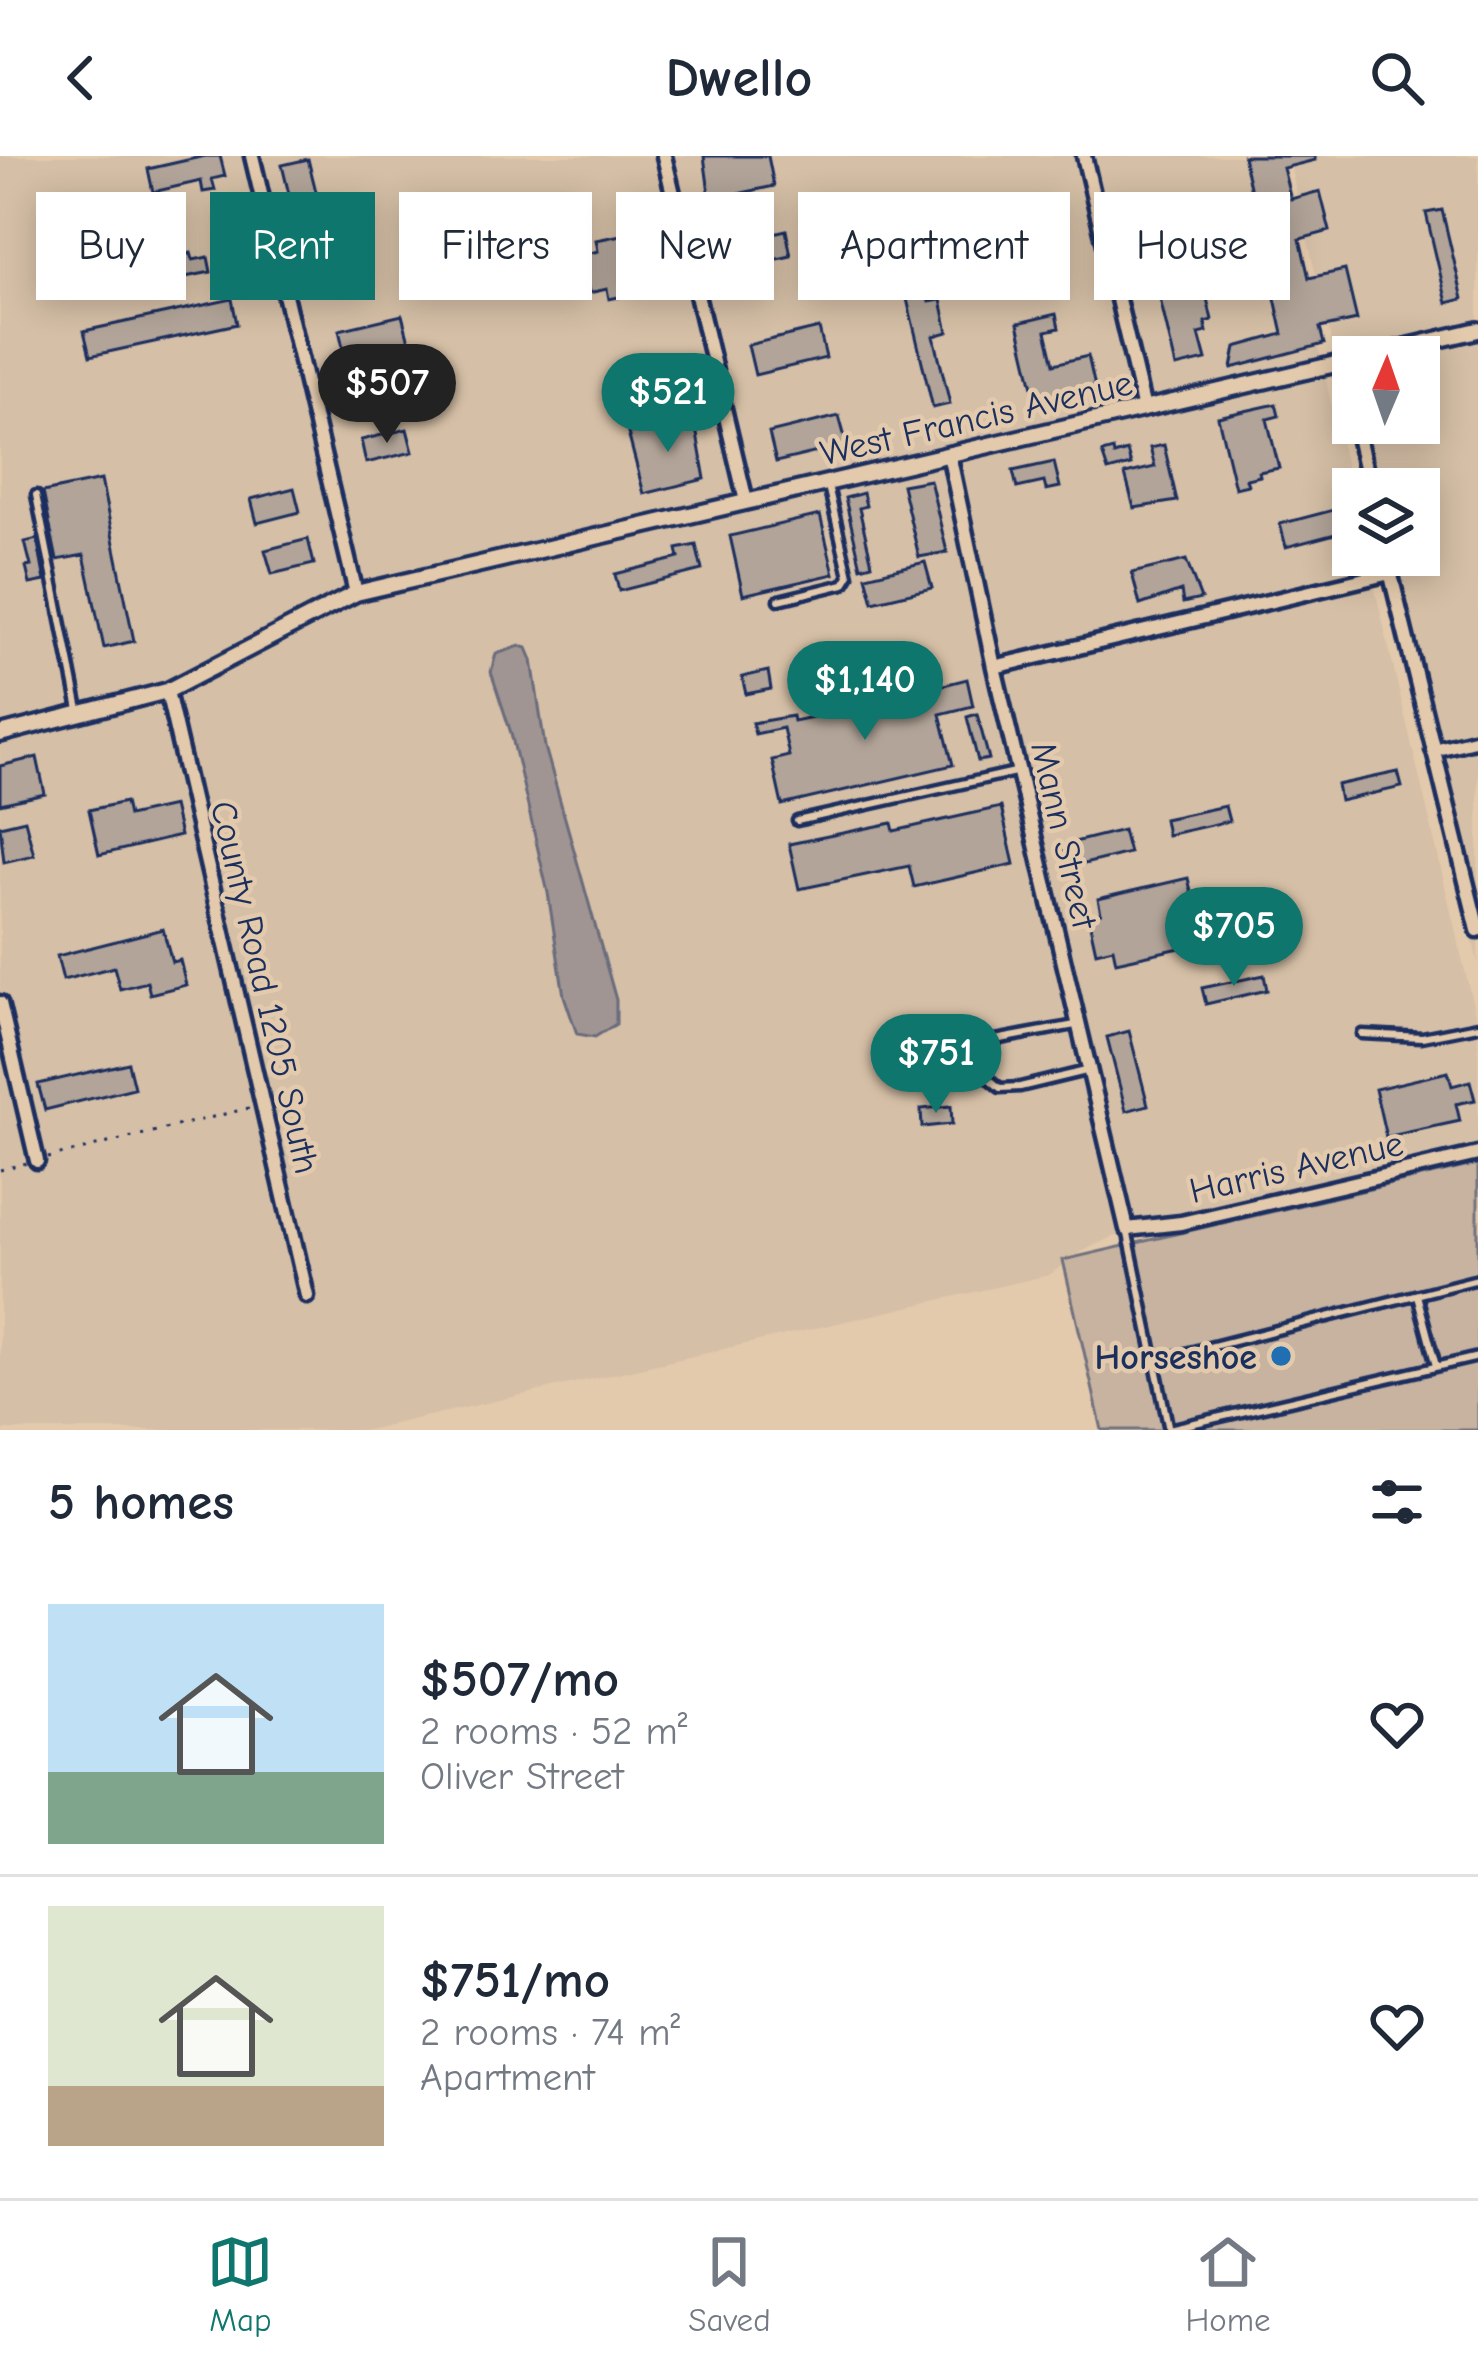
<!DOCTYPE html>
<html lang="en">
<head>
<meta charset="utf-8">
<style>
  body { margin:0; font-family:"Comic Neue",sans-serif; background:#f2f2f3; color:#1f2937; height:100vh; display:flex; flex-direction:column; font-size:45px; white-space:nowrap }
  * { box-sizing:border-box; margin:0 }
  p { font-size:39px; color:#747a83 }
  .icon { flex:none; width:66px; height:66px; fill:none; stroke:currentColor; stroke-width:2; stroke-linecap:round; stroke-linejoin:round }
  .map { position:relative; height:1274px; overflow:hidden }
  .sheet { display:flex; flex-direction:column; background:#fff; flex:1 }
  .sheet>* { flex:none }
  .guide { position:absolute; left:36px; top:36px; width:1407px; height:108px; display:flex; gap:24px }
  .needle { width:78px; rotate:2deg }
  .controls { position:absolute; left:1332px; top:180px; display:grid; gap:24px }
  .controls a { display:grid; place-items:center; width:108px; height:108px; border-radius:0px; background:#fff; box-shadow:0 6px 30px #0003; font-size:60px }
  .price { position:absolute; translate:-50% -102px; padding:0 27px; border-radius:42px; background:#0f766e; color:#fff; font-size:39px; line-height:78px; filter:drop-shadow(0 3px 6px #0008) }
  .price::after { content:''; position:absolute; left:50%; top:72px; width:36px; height:27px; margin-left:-18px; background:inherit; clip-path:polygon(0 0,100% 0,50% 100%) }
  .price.active { background:#222; color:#fff }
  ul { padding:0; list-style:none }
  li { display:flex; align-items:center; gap:36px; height:300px; padding:0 48px }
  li+li { border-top:3px solid #e0e1e3 }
  li span { display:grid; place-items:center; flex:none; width:336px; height:240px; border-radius:0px; color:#555 }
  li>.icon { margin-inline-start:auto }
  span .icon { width:144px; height:144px; fill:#fffc; stroke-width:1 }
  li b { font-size:51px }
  h2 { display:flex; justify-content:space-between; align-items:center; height:144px; padding:0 48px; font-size:51px }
  .tag { padding:0 42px; border-radius:0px; background:#fff; box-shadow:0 6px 30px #0003; font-size:42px; line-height:108px }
  .tag.active { background:#0f766e; color:#fff }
  header { display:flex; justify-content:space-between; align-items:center; height:156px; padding:0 48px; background:#fff; font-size:54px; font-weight:700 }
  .tab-bar { display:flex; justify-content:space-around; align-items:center; height:168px; border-top:3px solid #e0e1e3; background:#fff; font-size:33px; color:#747a83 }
  .tab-bar a { display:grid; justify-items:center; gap:6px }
  .tab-bar .active { color:#0f766e }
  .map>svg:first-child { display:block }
</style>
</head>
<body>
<header><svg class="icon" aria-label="back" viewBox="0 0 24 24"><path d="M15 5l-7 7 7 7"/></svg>Dwello<svg class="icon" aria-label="search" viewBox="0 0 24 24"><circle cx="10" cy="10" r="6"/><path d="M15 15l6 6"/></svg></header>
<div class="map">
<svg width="1478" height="1274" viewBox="0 0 1478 1274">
  <rect width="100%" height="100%" fill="#e4caac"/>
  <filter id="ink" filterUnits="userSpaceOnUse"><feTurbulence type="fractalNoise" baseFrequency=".00833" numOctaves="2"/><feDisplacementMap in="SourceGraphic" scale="24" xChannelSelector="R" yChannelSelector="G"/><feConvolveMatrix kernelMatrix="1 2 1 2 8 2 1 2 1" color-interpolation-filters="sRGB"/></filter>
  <g filter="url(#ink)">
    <path fill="#d5bfa6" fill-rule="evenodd" d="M0,0H1273L1353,339V399H1367L1478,870V994L1112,1081L1083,1095L1049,1119L367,1274H0Z
      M1288,0H1478V807L1382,399H1419V333H1366ZM1353,201H1419V267H1353Z"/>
    <path fill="#c7b3a0" stroke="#71717f" stroke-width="3" d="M1478,1008V1274H1102L1063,1104Z"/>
    <path fill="#a09592" stroke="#6b6c7d" stroke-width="3" d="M520,490L527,492L532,504L545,591L616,844V868L595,881L577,878L564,840L548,737L511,577L491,516L496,498Z"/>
    <path fill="#b2a498" stroke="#1b2f5e" stroke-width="3" d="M205,0H220L225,20L212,23L215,34L203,36L201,25L153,36L148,13Z
      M704,0H768L774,30L710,44Z
      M1243,0H1315V4L1283,12L1291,43L1320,35L1330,75L1300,83L1309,122L1345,114L1357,164L1320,172L1324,188L1232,212L1236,191L1283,178Z
      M308,3L319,48L350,40L355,62L298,76L282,9Z
      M1181,43L1187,66L1168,72L1172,86L1161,89L1151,51Z
      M1442,54L1463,143L1447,147L1426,57Z
      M786,74L791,100L727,114L721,89Z
      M631,77L643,136L609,143L607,133L589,137L581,99L598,95L596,84Z
      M915,86L929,146L941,144L948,176L934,180L950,248L933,252L897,101L875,106L872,96Z
      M191,97L193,104L208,101L211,116L175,123L171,102Z
      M1200,112L1212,164L1205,166L1207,176L1199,178L1206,204L1176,211L1158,134L1169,131L1166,120Z
      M232,143L237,168L90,200L84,175Z
      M1056,158L1059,172L1046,175L1054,208L1088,200L1095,231L1036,244L1018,167Z
      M402,159L410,189L346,204L339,174Z
      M819,172L826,202L755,219L748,189Z
      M1276,248L1279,260L1267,263L1279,312L1259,316L1260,320L1246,323L1248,329L1235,332L1218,261Z
      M839,260L847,289L776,306L769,277Z
      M694,261L705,323L644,338L628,277Z
      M407,273L413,296L366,307L361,284Z
      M1164,289L1177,345L1134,352L1125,318L1155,311L1150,292Z
      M1113,294L1114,299L1127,295L1131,309L1108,315L1102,297Z
      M1054,306L1060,331L1046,334L1044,326L1017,332L1013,315Z
      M101,324L134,485L104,492L84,399L57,404L43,336Z
      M930,324L947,396L919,401L902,329Z
      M294,332L300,356L257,367L251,343Z
      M863,337L866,350L859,352L872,408L861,411L845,342Z
      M1341,352L1347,375L1286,391L1280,368Z
      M820,359L834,418L743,439L730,380Z
      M37,383L45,425L30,428L26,411L31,410L25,386Z
      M308,383L314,408L272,418L265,394Z
      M696,389L702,414L619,435L615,418L679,402L677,393Z
      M1186,404L1201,443L1183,447L1181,435L1140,449L1132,417Z
      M925,406L932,432L873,446L866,420Z
      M768,515L771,533L746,538L742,521Z
      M967,523L973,550L940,558L953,609L782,649L772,604L789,600L783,572L755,578L752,567L792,560L793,565L818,560L816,554L827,551L828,557L853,552Z
      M977,558L989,603L978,605L967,561Z
      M37,601L45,638L0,648V610Z
      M1398,616L1402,631L1340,645L1337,629Z
      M125,646L128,660L173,650L180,680L99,699L89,654Z
      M1225,650L1229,665L1167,679L1164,663Z
      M1001,651L1014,708L914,731L909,710L799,733L789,688L892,667L894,675Z
      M25,664L34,699L4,706L0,670Z
      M1123,674L1129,697L1068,712L1062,689Z
      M1188,722L1203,787L1116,806L1113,792L1096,796L1088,760L1101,757L1098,743Z
      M163,773L172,806L180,804L186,829L150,838L147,826L120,833L114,811L63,824L57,800Z
      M1264,819L1267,834L1206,848L1202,832Z
      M1129,875L1148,949L1126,955L1107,881Z
      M967,880L969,899L962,900L963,910L957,911L959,928L921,934L919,922L948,918L943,883Z
      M128,907L134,932L45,954L38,928Z
      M1448,916L1452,930L1470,925L1475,944L1456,948L1460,965L1386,981L1375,933Z
      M951,950L952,968L922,971L921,953Z"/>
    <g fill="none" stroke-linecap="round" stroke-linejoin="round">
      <defs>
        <path id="service" d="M36,339L79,554
          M779,444L844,428L849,420L828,330
          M797,665L1015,616
          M1075,869L995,884L985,900L988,922L1000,932L1020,931L1090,914
          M1362,878L1422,881L1478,870
          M1127,1073L1169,1274
          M1417,1139L1436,1210
          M1154,1205L1478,1123
          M1169,1273L1478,1201"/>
        <path id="minor" d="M252,0L356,437
          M664,0L746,345
          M1084,0L1144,253
          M1340,207L1353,260
          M1355,267L1370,333
          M949,298L994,511L1127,1073L1181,1067L1478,998
          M1386,399L1478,774
          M994,511L1390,417
          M167,535L307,1140
          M1433,594L1478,583
          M0,847L37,1005"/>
        <path id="tertiary" d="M1364,201L1478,174
          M0,578L167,535L356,437L1353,204"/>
      </defs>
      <use href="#service" stroke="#1b2f5e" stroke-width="15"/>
      <use href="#minor" stroke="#1b2f5e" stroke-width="21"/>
      <use href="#tertiary" stroke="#1b2f5e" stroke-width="22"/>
      <path stroke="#1b2f5e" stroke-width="3" stroke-dasharray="3 9" stroke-linecap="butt" d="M48,1002L249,952
        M0,1014L27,1007"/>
      <use href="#service" stroke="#e4caac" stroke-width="6"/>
      <use href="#minor" stroke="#e4caac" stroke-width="12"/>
      <use href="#tertiary" stroke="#e4caac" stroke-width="14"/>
    </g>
  </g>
  <circle fill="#1f6fb2" stroke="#e4caac" stroke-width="4.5" cx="1281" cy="1200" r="12"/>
  <g text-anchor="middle" stroke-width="9" stroke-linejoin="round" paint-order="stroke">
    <g font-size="36" fill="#1b2f5e" stroke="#e4caac">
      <text transform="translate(976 261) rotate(-13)" y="13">West Francis Avenue</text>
      <text transform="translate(1065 679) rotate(77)" y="13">Mann Street</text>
      <text transform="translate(266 831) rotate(77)" y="13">County Road 1205 South</text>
      <text transform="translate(1296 1010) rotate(-13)" y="13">Harris Avenue</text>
    </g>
    <g font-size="36" font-weight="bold" fill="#1b2f5e" stroke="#e4caac" text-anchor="end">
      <text x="1257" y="1213">Horseshoe</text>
    </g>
  </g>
</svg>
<div class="controls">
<a><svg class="needle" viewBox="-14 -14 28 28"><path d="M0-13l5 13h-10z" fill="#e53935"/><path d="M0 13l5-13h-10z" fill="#747a83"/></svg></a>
<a><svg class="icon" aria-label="layers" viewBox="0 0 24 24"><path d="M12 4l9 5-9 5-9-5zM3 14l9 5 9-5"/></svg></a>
</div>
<b class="price active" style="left:387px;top:290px">$507</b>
<b class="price" style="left:668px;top:299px">$521</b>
<b class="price" style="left:865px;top:587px">$1,140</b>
<b class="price" style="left:1234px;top:833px">$705</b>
<b class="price" style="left:936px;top:960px">$751</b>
<div class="guide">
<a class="tag">Buy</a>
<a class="tag active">Rent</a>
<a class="tag">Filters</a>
<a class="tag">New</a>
<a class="tag">Apartment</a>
<a class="tag">House</a>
</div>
</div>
<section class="sheet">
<h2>5 homes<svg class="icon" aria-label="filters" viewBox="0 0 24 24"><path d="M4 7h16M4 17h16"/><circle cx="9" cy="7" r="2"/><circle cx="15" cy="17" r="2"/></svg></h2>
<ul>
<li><span style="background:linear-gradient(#bfe0f5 70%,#7fa58c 0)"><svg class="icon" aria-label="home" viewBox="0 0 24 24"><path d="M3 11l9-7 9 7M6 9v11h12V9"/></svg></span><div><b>$507/mo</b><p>2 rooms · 52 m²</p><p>Oliver Street</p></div><svg class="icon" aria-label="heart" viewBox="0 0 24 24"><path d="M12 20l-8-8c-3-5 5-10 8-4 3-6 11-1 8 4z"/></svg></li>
<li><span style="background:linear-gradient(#dfe7d0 75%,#b9a48a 0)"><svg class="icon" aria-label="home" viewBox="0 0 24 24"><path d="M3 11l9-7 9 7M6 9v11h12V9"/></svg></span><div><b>$751/mo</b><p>2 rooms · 74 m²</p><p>Apartment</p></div><svg class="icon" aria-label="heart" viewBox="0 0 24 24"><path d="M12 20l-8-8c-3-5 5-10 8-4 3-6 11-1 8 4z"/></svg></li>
</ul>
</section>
<nav class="tab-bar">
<a class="active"><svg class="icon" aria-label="map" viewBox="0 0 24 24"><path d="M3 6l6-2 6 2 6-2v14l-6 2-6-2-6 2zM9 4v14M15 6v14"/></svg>Map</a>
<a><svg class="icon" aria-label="saved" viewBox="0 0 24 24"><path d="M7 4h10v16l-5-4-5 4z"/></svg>Saved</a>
<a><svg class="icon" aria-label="home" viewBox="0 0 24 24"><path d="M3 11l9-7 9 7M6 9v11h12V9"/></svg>Home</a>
</nav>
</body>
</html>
